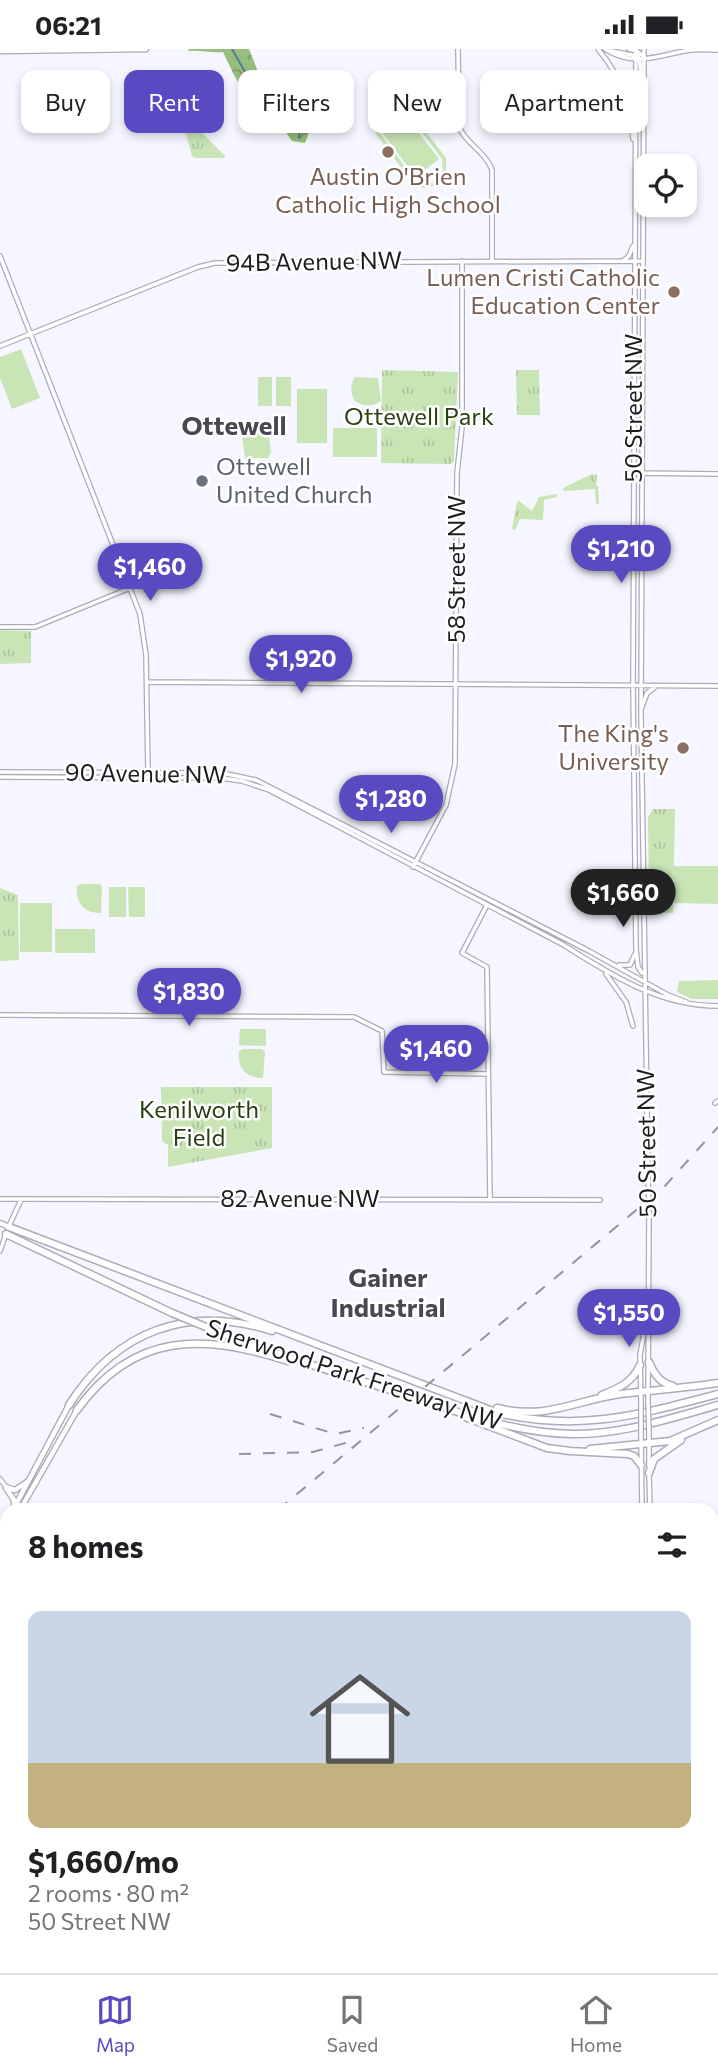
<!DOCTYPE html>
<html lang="en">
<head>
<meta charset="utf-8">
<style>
  body { margin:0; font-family:Commissioner,sans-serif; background:#f6f6f6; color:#202124; height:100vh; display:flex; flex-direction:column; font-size:26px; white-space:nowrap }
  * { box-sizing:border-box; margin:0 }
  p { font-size:23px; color:#757577 }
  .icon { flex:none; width:38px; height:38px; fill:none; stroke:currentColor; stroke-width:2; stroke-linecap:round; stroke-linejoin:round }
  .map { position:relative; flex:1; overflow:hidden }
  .side { position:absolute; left:0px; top:1454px; width:719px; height:471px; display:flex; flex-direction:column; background:#fff; border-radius:21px 21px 0 0; box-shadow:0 4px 10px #0003 }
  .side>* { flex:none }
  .hud { position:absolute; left:21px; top:21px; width:677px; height:63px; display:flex; gap:14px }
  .buttons { position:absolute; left:634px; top:105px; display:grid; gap:14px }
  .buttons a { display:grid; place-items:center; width:63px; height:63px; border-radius:14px; background:#fff; box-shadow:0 4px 10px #0003; font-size:35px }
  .price { position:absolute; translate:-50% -60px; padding:0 16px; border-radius:24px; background:#5a4ac2; color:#fff; font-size:23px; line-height:46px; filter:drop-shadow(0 2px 4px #0008) }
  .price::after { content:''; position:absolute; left:50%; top:42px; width:21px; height:16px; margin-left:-10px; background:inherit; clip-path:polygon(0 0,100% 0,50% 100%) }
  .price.active { background:#222; color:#fff }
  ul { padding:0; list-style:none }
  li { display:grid; align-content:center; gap:14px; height:371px; padding:0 28px }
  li+li { border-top:2px solid #e0e0e0 }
  li span { display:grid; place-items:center; height:217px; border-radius:14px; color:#555 }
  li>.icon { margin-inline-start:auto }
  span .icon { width:126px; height:126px; fill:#fffc; stroke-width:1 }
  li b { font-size:30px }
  h2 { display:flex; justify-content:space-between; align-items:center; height:84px; padding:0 28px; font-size:30px }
  .pill { padding:0 24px; border-radius:14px; background:#fff; box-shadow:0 4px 10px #0003; font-size:24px; line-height:63px }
  .pill.active { background:#5a4ac2; color:#fff }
  .status { display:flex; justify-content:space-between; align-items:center; height:49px; padding:0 35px; background:#fff; direction:ltr }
  .status svg { height:19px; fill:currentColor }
  .dock { display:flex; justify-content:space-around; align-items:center; height:98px; border-top:2px solid #e0e0e0; background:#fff; font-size:19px; color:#757577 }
  .dock a { display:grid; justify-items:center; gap:4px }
  .dock .active { color:#5a4ac2 }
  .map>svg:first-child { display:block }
</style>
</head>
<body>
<div class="status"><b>06:21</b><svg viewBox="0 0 49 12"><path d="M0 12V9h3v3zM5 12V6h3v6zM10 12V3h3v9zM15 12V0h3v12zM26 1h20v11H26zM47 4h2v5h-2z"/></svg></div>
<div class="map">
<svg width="718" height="1924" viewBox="0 0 718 1924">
  <defs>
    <pattern id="grass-tufts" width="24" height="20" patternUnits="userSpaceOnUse" patternTransform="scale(1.75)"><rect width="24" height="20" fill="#c9e5b6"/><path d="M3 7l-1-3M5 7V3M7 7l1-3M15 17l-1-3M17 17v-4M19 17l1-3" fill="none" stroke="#acc49c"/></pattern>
    <pattern id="forest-crowns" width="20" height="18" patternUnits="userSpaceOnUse" patternTransform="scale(1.75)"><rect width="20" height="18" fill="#97be7b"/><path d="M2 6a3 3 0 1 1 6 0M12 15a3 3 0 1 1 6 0" fill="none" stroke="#7b9a64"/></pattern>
  </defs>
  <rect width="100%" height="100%" fill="#f5f6ff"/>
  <path fill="url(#grass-tufts)" d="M186,68L225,107V109H196L192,107L182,70Z
    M382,321L458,323L454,412L451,415L381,414Z
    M516,321H539L540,366H517Z
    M592,425L597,426L596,436L598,437L599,455H596L595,440L564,442L563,439Z
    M557,445V448L544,451L543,471L520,470L515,481L512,480L517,453L519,452L532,462L539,448Z
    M0,581L31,582V614L0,615Z
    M653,760H675L673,864H653L649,859L648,768Z
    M0,839L18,846L19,911L0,912Z
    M161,1038H272V1099L168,1118V1096L162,1092Z"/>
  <path fill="url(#forest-crowns)" d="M189,0H249L261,30L278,40L293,54L302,55C310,65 311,82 305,94L292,92L287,85L290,70C282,65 277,68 268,66C248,60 232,21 223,3C210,4 200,1 188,2Z"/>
  <path fill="#c9e5b6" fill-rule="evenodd" d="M396,54L408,59L446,109V128L439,136L423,139L412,133L376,85L374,74L378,62L388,55ZM390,59L405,61L442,110L443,124L435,134L422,135L415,131L380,84L378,69L384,61Z
    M406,67L439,110L416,128L383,85Z
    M21,300L40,349L12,360L0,329V308Z
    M258,328H272V357H258Z
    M276,328H291V357H276Z
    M355,328L378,329L381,352C372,358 364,358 355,352C350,344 350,336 355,328Z
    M297,340H327V394H297Z
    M333,379H377V408H333Z
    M258,381L269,387L271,403L268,409H245L242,386L247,382Z
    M674,817H718V855L674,854Z
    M81,835H100L102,837L101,864C84,864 75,854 77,837Z
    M109,838H126V868H109Z
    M128,838H145V868H129Z
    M20,854H52V903H20Z
    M55,880H95V904H55Z
    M718,931V950H692L677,943L679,932Z
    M240,980H266V997L239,996Z
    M243,1000H262L265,1003L263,1029C246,1029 237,1019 239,1002Z"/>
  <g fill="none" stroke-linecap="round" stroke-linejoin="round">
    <path stroke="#527ca2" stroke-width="2" d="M232,0L261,51L290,61L300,71L299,89
      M712,1819H718"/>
    <defs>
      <path id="secondary" d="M458,0L459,78C466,95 486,103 492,121V212
        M598,0C621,27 630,56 633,90
        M605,0C635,19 659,6 690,1C699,0 709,1 718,1
        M629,0L637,2L644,8
        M636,0L633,637L636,900L638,918L642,924
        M644,0L641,664L648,1123
        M611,2L638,7
        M637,3L640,14L642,48
        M0,207L140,565L146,606L148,723
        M624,211L629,207L633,197
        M0,297L198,218L215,214L643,212
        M634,424L718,425
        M0,578H35L130,539
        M147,633L718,637
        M642,658L647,644L654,639
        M0,723L222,724L256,731L589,902L668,946L686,953
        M0,728L221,729L242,732L269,741L562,895C611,926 659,957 718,957
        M413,818L446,756L455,715L457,424L462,378V212
        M487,856L462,904L487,918L490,1151
        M619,916H630L635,905
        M606,925L626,953L633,977
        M0,966L354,968L382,982L384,1023L488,1025
        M715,1054L718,1052
        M0,1150L600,1151
        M9,1177L21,1151
        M0,1202L6,1185
        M648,1353L649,1165
        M641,1354L640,1306L647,1266
        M649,1384V1417
        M641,1386L642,1461
        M649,1425L650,1461
        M0,1430L6,1438
        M712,1480H718
        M0,1626L7,1620
        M0,1684L7,1692
        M7,1808V1866
        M648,1918V1924
        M0,1920L219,1919L264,1924
        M655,1924V1918"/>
      <path id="primary" d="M0,2L146,0
        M0,1174L9,1178
        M6,1438L15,1441L27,1433
        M6,1439L14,1451V1459
        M13,1461L69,1356
        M20,1461L77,1361
        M0,1486L7,1473
        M0,1500L7,1487"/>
      <path id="highway" d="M9,1178L498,1364C581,1383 638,1366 718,1345
        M6,1185L172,1264
        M223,1285C280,1307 338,1324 396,1343C453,1361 511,1384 572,1385C621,1386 671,1369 718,1356
        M649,1313C654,1325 660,1334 673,1337
        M602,1346C619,1339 632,1334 640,1316
        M69,1356C116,1282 188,1255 272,1282
        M497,1359C547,1371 573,1352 620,1345C653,1341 686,1339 718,1334
        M77,1361C134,1282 203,1285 288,1312
        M465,1368L547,1399L570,1402L628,1405L634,1407L641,1416
        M590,1400L670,1392L718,1371
        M649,1424L654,1410L681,1391"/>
    </defs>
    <use href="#secondary" stroke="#abacb7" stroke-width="6"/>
    <use href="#primary" stroke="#abacb7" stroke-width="7"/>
    <use href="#highway" stroke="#abacb7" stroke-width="9"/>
    <use href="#secondary" stroke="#fff" stroke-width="3.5"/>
    <use href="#primary" stroke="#fff" stroke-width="4.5"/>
    <use href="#highway" stroke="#fff" stroke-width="6"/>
    <path stroke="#93939a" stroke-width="2" stroke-dasharray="12 12" stroke-linecap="butt" d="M270,1365L335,1385L364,1379
      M239,1405L313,1403L356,1391
      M278,1461L665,1137L718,1078
      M0,1696L7,1691
      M712,1815L718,1814
      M334,1924L340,1918"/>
    <defs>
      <path id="secondary-bridge" d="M648,1123L649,1165
        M648,1353L649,1384
        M641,1354V1386"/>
      <path id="highway-bridge" d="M172,1264L223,1285"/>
    </defs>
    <use href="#secondary-bridge" stroke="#abacb7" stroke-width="6" stroke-linecap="butt"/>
    <use href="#highway-bridge" stroke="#abacb7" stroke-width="9" stroke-linecap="butt"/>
    <use href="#secondary-bridge" stroke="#fff" stroke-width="3.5"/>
    <use href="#highway-bridge" stroke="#fff" stroke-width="6"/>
  </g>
  <g fill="#8d6e63" stroke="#fff" stroke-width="2.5">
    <circle cx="388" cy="103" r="7"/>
    <circle cx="674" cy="243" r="7"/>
    <circle cx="683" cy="699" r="7"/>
  </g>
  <circle fill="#6b7280" stroke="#fff" stroke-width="2.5" cx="202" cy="432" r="7"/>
  <g text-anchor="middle" stroke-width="5" stroke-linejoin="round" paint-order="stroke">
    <g font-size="24" fill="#785e54" stroke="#fff" text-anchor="end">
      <text x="388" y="136" text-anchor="middle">Austin O'Brien<tspan x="388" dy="28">Catholic High School</tspan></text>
      <text x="660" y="237">Lumen Cristi Catholic<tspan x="660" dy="28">Education Center</tspan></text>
      <text x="669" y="693">The King's<tspan x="669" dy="28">University</tspan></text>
    </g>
    <g font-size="24" fill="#1d1d21" stroke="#fff">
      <text transform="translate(314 213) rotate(-1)" y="8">94B Avenue NW</text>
      <text transform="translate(634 359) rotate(-90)" y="8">50 Street NW</text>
      <text transform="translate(457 520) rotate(-90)" y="8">58 Street NW</text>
      <text transform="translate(146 725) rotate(1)" y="8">90 Avenue NW</text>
      <text transform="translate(647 1094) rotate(-91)" y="8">50 Street NW</text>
      <text x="300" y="1158">82 Avenue NW</text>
      <text transform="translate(354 1326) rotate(18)" y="8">Sherwood Park Freeway NW</text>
    </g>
    <g font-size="24" fill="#274011" stroke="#fff">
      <text x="419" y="376">Ottewell Park</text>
      <text x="199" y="1069">Kenilworth<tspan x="199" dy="28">Field</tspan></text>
    </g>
    <g font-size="24" fill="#5b616d" stroke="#fff" text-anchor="start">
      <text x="216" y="426">Ottewell<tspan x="216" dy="28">United Church</tspan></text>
    </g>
    <g font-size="26" font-weight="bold" fill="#474851" stroke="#fff">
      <text x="234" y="386">Ottewell</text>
      <text x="388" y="1238">Gainer<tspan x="388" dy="30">Industrial</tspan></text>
    </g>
  </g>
</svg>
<div class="buttons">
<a><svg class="icon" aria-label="locate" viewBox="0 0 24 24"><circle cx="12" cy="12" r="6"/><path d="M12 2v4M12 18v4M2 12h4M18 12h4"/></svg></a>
</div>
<b class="price" style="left:621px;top:536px">$1,210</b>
<b class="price" style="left:150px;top:554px">$1,460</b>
<b class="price" style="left:301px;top:646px">$1,920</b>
<b class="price" style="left:391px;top:786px">$1,280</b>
<b class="price active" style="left:623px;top:880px">$1,660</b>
<b class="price" style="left:189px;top:979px">$1,830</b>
<b class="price" style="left:436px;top:1036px">$1,460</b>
<b class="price" style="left:629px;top:1300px">$1,550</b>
<div class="hud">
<a class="pill">Buy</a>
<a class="pill active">Rent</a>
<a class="pill">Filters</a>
<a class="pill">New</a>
<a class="pill">Apartment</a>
</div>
<section class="side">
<h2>8 homes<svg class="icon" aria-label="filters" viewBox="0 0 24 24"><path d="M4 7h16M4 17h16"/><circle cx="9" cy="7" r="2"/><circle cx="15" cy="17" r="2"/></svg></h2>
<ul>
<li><span style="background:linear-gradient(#c9d6e8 70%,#c2b280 0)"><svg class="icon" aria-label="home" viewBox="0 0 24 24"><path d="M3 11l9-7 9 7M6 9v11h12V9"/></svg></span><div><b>$1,660/mo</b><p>2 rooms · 80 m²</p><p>50 Street NW</p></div></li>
</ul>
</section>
</div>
<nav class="dock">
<a class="active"><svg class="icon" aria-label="map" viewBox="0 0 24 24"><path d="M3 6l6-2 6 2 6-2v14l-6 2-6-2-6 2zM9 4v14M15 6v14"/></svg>Map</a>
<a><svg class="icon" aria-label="saved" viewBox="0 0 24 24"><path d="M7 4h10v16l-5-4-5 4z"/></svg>Saved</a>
<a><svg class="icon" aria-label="home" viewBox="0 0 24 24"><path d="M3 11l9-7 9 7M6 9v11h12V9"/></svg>Home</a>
</nav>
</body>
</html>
